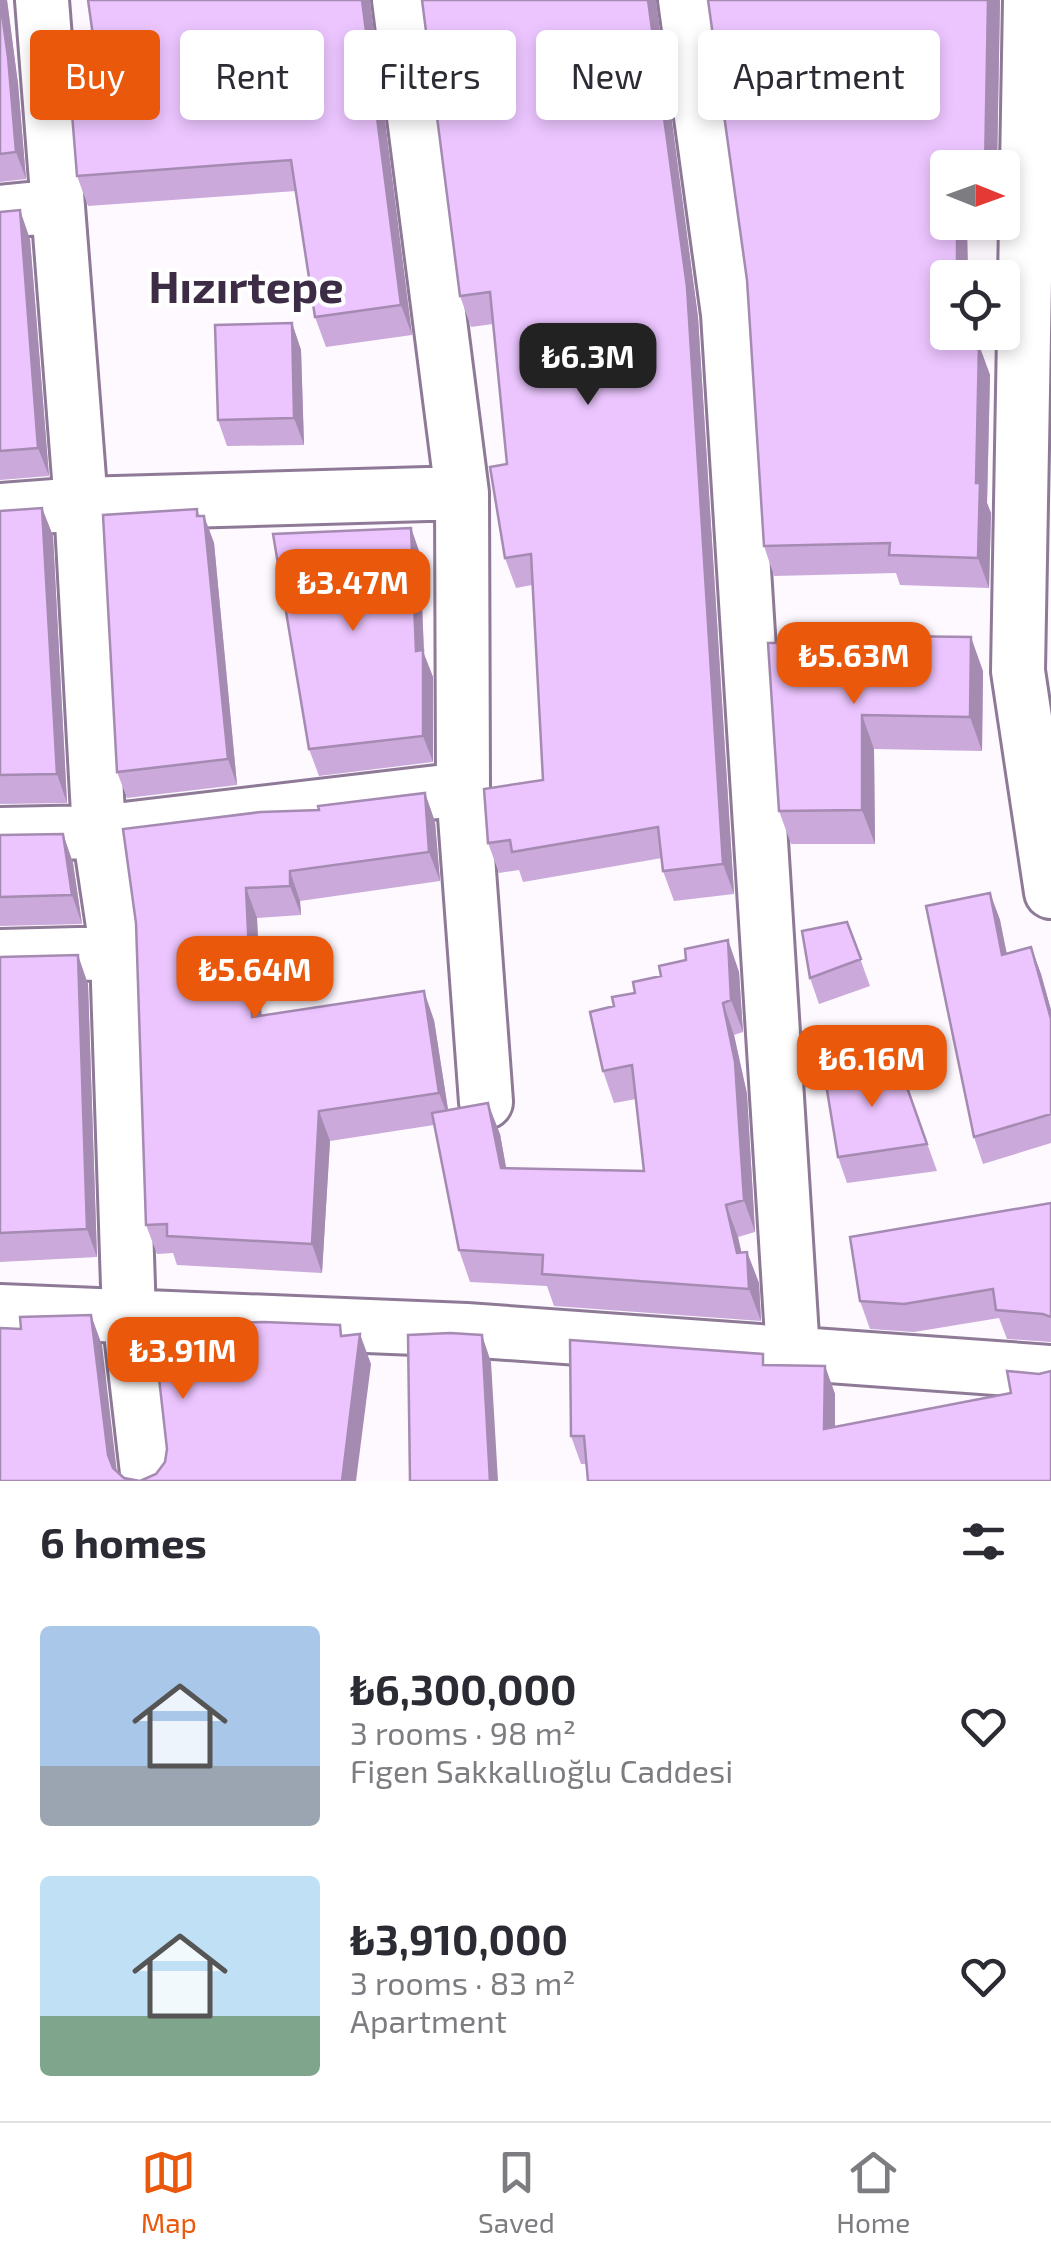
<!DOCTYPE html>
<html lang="en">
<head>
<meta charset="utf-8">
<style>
  body { margin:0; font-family:"Exo 2",sans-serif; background:#f2f2f3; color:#2b2b33; height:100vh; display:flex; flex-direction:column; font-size:38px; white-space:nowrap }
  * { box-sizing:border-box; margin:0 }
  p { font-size:32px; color:#7c7c81 }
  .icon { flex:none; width:55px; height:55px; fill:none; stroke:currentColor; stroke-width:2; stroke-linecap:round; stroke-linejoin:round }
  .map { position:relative; height:1481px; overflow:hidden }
  .drawer { display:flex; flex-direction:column; background:#fff; flex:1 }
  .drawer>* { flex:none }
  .banner { position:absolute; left:30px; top:30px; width:992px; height:90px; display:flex; gap:20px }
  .needle { width:65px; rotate:91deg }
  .fabs { position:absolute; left:930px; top:150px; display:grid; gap:20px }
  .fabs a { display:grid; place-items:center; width:90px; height:90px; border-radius:10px; background:#fff; box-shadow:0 5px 15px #0003; font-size:50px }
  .price { position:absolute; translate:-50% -85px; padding:0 22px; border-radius:20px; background:#ea580c; color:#fff; font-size:32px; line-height:65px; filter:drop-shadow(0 2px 5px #0008) }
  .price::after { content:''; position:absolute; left:50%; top:60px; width:30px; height:22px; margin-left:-15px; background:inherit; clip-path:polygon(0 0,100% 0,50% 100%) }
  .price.active { background:#222; color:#fff }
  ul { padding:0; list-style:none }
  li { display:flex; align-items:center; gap:30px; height:250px; padding:0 40px }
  li span { display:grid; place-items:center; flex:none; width:280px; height:200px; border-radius:10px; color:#555 }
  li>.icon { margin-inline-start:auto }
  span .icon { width:120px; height:120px; fill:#fffc; stroke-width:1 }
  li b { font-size:42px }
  h2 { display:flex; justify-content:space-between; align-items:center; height:120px; padding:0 40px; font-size:42px }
  .pill { padding:0 35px; border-radius:10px; background:#fff; box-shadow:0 5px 15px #0003; font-size:35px; line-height:90px }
  .pill.active { background:#ea580c; color:#fff }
  .tabs { display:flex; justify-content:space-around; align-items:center; height:140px; border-top:2px solid #e1e1e2; background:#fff; font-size:28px; color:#7c7c81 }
  .tabs a { display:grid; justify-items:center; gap:5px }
  .tabs .active { color:#ea580c }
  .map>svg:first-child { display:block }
</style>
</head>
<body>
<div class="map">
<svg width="1051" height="1481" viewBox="0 0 1051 1481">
  <rect width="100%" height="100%" fill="#fdf9ff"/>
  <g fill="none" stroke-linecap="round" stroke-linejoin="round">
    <defs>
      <path id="minor" d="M42,0L81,504L99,832L117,953L129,1316L148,1481
        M399,0L462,493L463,789L486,1102
        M685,0L728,314L793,1353
        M1030,0L1018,671L1051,892
        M0,212L58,206
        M0,510L81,504L462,493
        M0,834L99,832L463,789
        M0,956L117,953
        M0,1311L466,1330L1051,1372"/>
    </defs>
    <use href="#minor" stroke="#8e7a97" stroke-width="58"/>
    <use href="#minor" stroke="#fff" stroke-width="52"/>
  </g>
  <path fill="#cba9db" d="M0,0H7L18,84L26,179L0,182Z
    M708,0H1000L997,168H948V222H996V227H967L968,278H948V332H969V345H979L990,375L987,503L991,513L989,588L900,585L896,573L774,576L764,546L747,280Z
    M369,3L412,335L326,347L315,317L296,191L88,206L77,176L95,50Z
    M655,4L698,317L734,894L674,901L663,871L662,858L523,882L519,870L499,873L488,843L543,780L532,585L516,588L505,558L507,464L493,324L471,327L460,296Z
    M0,212L30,239L49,476L0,480Z
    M292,323L301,350L304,445L227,446L218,420Z
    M42,508L53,536L67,803L0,804V511Z
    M199,516H204L214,543L237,785L127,798L117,772Z
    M411,528L420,554L424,654L433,677V762L319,776L309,749Z
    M768,643L983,671L982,751L874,749L875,844H791L779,811Z
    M425,793L435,822L440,881L300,901L301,915L257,918L261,1015L434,1020L448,1110L500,1134L506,1168L644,1171L636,1099L614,1103L603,1071L614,1006L686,960L728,940L739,972L743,1032L734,1035L747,1094L755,1232L738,1237L741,1253L747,1252L759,1283L761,1321L554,1306L547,1286L470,1282L459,1250L434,1125L330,1141L322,1273L177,1265L173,1253L157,1254L146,1225L136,923L319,810Z
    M63,834L73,863L82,924L0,926V835Z
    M990,893L1000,920L1007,954L1031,947L1041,974L1051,1010V1143L983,1164L974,1137Z
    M847,922L870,986L819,1004L810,978Z
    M0,957L88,984L97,1257L0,1262Z
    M898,1062L937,1171L847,1183L838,1157Z
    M1051,1203V1342L1007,1339L999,1318L914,1332L870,1329L860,1301Z
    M768,1365L825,1366L835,1394V1427L1051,1481L581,1464L571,1436Z"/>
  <path fill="#a58ab2" d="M1,0H7L18,84L26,179L16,152Z
    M362,0H370L412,335L401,305Z
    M648,0H656L698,317L734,894L723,864Z
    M988,0H1000L997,168H985Z
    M20,210L30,239L49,476L38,448Z
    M957,222H966L967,227L968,278H957Z
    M292,323L301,350L304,445L294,418Z
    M958,332H969V375L958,344Z
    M979,345L990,375L987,503L991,513L989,588L978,558L976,483Z
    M42,508L53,536L67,803L57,774Z
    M197,509L206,535L204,516L214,543L237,785L228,759Z
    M411,528L420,554L424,654L433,677V762L423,736L416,651Z
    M971,637L983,671L982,751L970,717Z
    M862,715L874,749L875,844L862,810Z
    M425,793L435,822L440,881L429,852Z
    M63,834L73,863L82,924L72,895Z
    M290,871L300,901L301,915L290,886Z
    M246,888L257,918L263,1046L252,1017Z
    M990,893L1000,920L1012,982L1002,955Z
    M728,940L739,972L743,1032L731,1000Z
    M1031,947L1041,974L1051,1010V1019Z
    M78,955L88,984L97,1257L87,1229Z
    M424,991L434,1020L450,1122L439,1093Z
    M723,1003L734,1035L747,1094L755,1232L744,1200Z
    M488,1103L500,1134L512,1200L501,1168Z
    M319,1111L330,1141L322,1273L312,1244Z
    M726,1205L738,1237L749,1285L737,1253Z
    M747,1252L759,1283L761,1321L749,1289Z
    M91,1315L102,1345L118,1481L108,1455Z
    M360,1334L371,1364L356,1481H342Z
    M482,1335L491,1362L498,1481H490Z
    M825,1366L835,1394V1458L824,1429Z"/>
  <path fill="#ecc5ff" stroke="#a58ab2" stroke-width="2.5" d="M0,0L8,57L16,152L0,154Z
    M88,0H362L401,305L315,317L291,160L77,176L67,51L95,50Z
    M422,0H648L687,287L723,864L663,871L658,827L512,852L510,840L488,843L484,789L543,780L531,554L505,558L490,467L507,464L490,292L460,296Z
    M708,0H988L985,168H948V222H957V278H948V332H958V344L979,345L976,483H980L978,558L889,555L890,543L764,546L747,280Z
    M20,210L38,448L0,451V212Z
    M292,323L294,418L218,420L215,325Z
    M42,508L57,774L0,775V511Z
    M197,509V516H204L228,759L117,772L103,515Z
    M411,528L416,651L423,650V736L309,749L273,534Z
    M892,636L971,637L970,717L862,715V810L779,811L768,643L892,642Z
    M425,793L429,852L290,871V886L246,888L252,1017L424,991L439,1093L319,1111L312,1244L167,1236V1224L146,1225L136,923L123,829L261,812L319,810L318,806Z
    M63,834L72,895L0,897V835Z
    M990,893L1002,955L1031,947L1051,1019V1114L974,1137L926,906Z
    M847,922L861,959L810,978L802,931Z
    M728,940L731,1000L723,1003L735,1062L744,1200L726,1205L737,1253L747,1252L749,1289L542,1274L543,1255L459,1250L432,1113L488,1103L501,1168L644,1171L632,1065L603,1071L590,1012L614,1006L612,997L635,993L633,982L661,976L659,966L686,960L685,949Z
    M78,955L87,1229L0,1233V957Z
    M898,1062L927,1144L838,1157L824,1072Z
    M1051,1203V1317L1043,1314L996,1310L993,1289L904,1304L860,1301L850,1237Z
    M91,1315L108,1455L113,1468L124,1478L140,1481L156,1474L165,1462L167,1449L153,1325L264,1322L340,1325L341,1336L360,1334L342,1481H0V1328L21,1329L20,1317Z
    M450,1333L482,1335L490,1481H410L408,1335Z
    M570,1340L763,1354V1365L825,1366L824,1429L1011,1393L1007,1371L1039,1374L1051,1371V1481H588L584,1436H571Z"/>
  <g text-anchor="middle" stroke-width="8" stroke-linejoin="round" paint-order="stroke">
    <g font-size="45" font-weight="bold" fill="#3d2c45" stroke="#fff">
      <text x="246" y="303">Hızırtepe</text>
    </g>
  </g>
</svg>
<div class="fabs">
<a><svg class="needle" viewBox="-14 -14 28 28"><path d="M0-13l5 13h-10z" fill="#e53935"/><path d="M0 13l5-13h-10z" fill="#7c7c81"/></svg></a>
<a><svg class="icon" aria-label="locate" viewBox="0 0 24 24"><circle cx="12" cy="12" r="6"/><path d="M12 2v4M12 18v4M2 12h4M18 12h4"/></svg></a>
</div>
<b class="price active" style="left:588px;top:408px">₺6.3M</b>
<b class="price" style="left:353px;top:634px">₺3.47M</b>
<b class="price" style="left:854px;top:707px">₺5.63M</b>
<b class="price" style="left:255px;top:1021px">₺5.64M</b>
<b class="price" style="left:872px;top:1110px">₺6.16M</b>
<b class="price" style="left:183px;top:1402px">₺3.91M</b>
<div class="banner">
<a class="pill active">Buy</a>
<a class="pill">Rent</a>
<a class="pill">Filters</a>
<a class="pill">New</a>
<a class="pill">Apartment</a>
</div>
</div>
<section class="drawer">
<h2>6 homes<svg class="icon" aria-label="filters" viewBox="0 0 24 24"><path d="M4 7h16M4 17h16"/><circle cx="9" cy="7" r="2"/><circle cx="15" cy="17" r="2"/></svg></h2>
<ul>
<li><span style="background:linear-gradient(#a9c7e8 70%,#9aa5b1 0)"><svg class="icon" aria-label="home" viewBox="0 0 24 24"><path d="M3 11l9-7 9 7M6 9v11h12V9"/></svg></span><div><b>₺6,300,000</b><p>3 rooms · 98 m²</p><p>Figen Sakkallıoğlu Caddesi</p></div><svg class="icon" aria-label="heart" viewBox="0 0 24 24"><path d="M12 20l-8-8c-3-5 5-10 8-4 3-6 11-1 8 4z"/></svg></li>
<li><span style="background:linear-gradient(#bfe0f5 70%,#7fa58c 0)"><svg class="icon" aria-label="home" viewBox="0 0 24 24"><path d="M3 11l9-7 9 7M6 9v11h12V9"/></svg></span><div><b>₺3,910,000</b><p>3 rooms · 83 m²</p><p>Apartment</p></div><svg class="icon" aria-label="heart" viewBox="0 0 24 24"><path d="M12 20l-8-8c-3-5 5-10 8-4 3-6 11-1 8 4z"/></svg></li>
</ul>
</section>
<nav class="tabs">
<a class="active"><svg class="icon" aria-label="map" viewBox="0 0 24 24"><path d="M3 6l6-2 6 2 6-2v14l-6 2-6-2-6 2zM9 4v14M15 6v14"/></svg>Map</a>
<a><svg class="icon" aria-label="saved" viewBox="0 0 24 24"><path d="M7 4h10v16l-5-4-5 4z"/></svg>Saved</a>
<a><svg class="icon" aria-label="home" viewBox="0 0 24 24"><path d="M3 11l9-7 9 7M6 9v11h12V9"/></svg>Home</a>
</nav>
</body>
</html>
